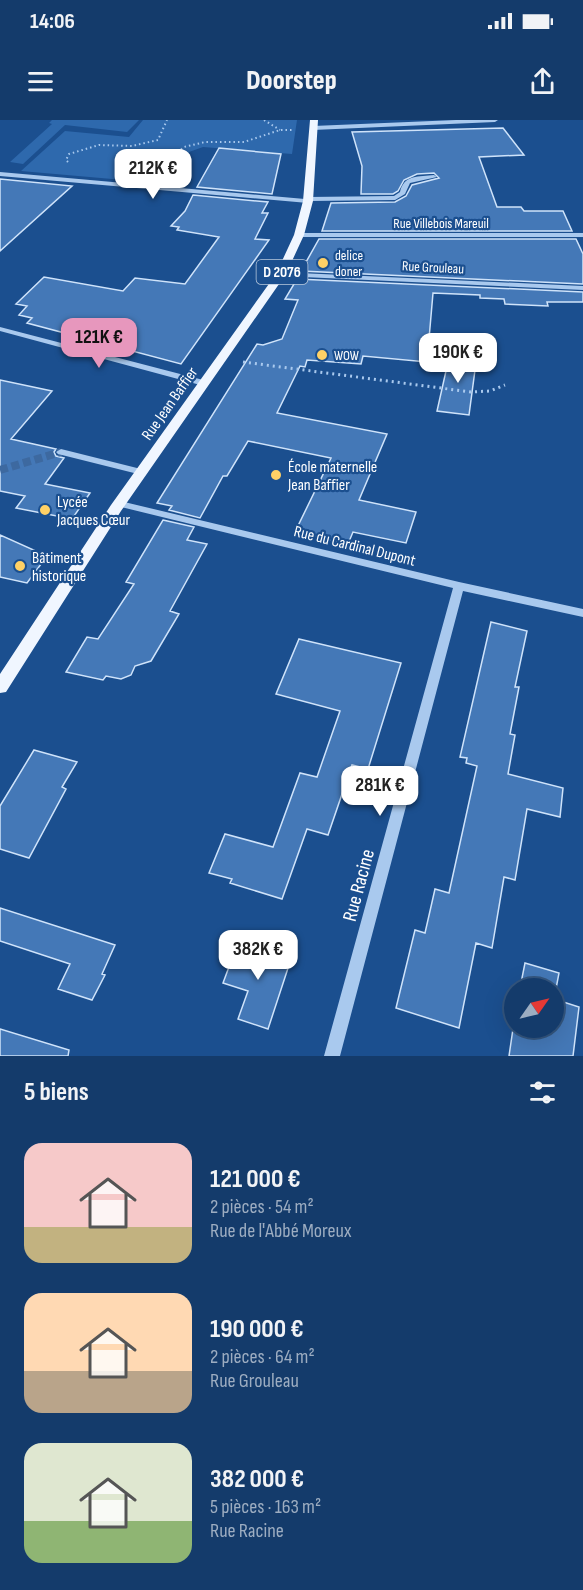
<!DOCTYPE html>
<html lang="fr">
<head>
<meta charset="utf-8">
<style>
  body { margin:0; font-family:"Sofia Sans Condensed",sans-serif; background:#214673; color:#f1f3f6; height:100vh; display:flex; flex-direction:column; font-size:22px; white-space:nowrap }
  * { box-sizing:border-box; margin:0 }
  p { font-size:20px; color:#9dadc1 }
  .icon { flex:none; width:33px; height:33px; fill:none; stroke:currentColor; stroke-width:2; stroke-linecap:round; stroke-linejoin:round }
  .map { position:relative; height:936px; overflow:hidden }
  .details { display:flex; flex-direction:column; background:#143b6b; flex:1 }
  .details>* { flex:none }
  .needle { width:39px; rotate:56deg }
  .controls { position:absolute; left:504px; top:858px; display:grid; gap:12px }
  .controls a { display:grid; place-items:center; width:60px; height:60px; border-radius:50%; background:#143b6b; box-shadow:0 6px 24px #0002,0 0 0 2px #33557e; font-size:30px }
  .price { position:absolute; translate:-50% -51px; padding:0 14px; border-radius:12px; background:#fff; color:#222; font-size:20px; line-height:39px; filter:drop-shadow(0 2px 3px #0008) }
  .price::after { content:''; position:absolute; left:50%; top:36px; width:18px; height:14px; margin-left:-9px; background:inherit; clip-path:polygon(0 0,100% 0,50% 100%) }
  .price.on { background:#e797bd; color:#111 }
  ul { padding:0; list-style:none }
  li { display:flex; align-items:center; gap:18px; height:150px; padding:0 24px }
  li span { display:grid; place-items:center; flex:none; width:168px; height:120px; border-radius:18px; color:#555 }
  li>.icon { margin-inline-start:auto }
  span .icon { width:72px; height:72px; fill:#fffc; stroke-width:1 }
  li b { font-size:26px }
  h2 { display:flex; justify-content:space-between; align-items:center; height:72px; padding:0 24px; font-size:26px }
  .status { display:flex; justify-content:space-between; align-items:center; height:42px; padding:0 30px; background:#143b6b; direction:ltr }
  .status svg { height:16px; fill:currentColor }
  header { display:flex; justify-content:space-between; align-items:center; height:78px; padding:0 24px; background:#143b6b; font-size:27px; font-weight:800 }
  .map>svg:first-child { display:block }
</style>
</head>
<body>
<div class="status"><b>14:06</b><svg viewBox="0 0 49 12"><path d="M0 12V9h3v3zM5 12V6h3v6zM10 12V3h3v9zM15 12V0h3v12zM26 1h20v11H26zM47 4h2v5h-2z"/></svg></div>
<header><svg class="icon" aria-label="menu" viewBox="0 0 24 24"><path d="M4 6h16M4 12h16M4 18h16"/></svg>Doorstep<svg class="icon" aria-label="share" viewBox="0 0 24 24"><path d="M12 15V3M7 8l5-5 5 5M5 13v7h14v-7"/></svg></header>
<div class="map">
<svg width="583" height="936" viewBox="0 0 583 936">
  <rect width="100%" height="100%" fill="#1b4f8f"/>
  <path fill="#2e69ad" d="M52,0H139L127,12L65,5L23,44L10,42L52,4L49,3Z
    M143,0H297L292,34L203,27L189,32L169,64L21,51L65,11L129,17Z"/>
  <path fill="#4478b7" stroke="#cfe3fa" stroke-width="1.5" d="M503,8L524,35L479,37L497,87H521L524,91H563L572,111H322L331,83L395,82L406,76L412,65L439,58L434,53L417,54L404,60L398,71L393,74H361L362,46L352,12Z
    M219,28L281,34L272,74L197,67Z
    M0,59L72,66L0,131Z
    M193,75L268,82L262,93H268L255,119L269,120L181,244L27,203L32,198L19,195L27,186L16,184L44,157L123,171L135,158L185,164L219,117L177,110L179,107L171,106L185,91Z
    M319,119H576L583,134V164L301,151Z
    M297,159L583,172V182H547L548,186L505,184L504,179L480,178V175L433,173L427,242L363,236L361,244L307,240L305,247L300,246L277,293L387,314L359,380L416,392L406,423L353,412L348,424L295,412L331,338L248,321L227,356H223L200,398L169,390L172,386L157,383L257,224L263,225L282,219L298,180L285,179Z
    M450,233L477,235L469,295L437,291Z
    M0,260L52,271L11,319L56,329L54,332L56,336L64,338L45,364L90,373L72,399L16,388L25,376L0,371Z
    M163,400L194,407L187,420L207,424L170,491L179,494L151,541L135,546L131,555L121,559L106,556L103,560L66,552L87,517L98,519L134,464L126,462Z
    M0,415L47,436L27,463L0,457Z
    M491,502L527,511L515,567H519L510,614L515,615L508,654L563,668L560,697L527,689L515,760L504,757L492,828L476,823L459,908L396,888L415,810L425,813L435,769L449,773L477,646L466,643L467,638L460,637Z
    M299,519L401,543L368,649L352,645L328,715L307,709L282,779L230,763L232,759L209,753L225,714L273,727L300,653L317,657L340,591L276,574Z
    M34,630L77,642L62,667L66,669L29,738L0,729V686Z
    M0,788L115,825L102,854L105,855L92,880L58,869L70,844L0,821Z
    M239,820L292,836L268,909L238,899L248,871L223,863Z
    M525,843L559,853L554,879L579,887L573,936H509L514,902V908H554V868H520Z
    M0,909L69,930L68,936H0Z"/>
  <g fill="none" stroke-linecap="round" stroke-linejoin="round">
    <path stroke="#3d69a0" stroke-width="8" stroke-dasharray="8 4" stroke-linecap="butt" d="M0,350L61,332"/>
    <path stroke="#a9c9ee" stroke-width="2" stroke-dasharray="1.5 3" stroke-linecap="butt" d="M264,0L280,10
      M68,42L66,40L69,34L99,25L132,26L158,20L167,0
      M157,50L184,27L205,22H244L280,10H294"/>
    <path stroke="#a9c9ee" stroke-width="3" stroke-dasharray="2 4" stroke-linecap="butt" d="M243,242L471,272L490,271L505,265"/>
    <path fill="#a9c9ee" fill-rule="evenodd" d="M456,0H498L495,2L313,10L310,8L313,6Z
      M0,52L305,79L308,77L394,76L400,72C404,54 419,57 434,55L437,57L410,63L405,74L395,80L311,81L308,83L0,56Z
      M583,113V117H299L296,115L299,113Z
      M278,152L583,166V170L281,156H278Z
      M0,207L207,261L208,263L204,266L0,211Z
      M61,329L145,350L147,352L142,355L58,334L56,332Z
      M120,381L459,462L583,489V497L463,471L340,936H324L453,468L117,386L115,384L117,382Z"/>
    <path fill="#f0f6ff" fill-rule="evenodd" d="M310,0H318L313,81L304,115L286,154L121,391L6,572L0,573V554L111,385L276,154L294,115L303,81Z"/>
  </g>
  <g fill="#ffd166" stroke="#1b4f8f" stroke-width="2">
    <circle cx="323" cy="143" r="6"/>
    <circle cx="322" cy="235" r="6"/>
    <circle cx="276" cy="355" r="6"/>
    <circle cx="45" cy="390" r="6"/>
    <circle cx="20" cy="446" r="6"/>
  </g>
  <g text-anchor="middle" stroke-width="4.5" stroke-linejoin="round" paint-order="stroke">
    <g font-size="14" fill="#fff" stroke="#1b4f8f">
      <text x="441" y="108">Rue Villebois Mareuil</text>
      <text transform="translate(433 147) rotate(3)" y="5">Rue Grouleau</text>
    </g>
    <g font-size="14" fill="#fff" stroke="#1b4f8f" text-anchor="start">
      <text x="335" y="140">delice<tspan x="335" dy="16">doner</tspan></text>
      <text x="334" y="240">WOW</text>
    </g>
    <rect fill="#1b4f8f" stroke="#bbcadd" stroke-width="1.5" x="256.5" y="140" width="51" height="24" rx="4.5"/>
    <g font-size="15" font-weight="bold" fill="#fff">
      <text x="282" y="157">D 2076</text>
    </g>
    <g font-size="16" fill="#fff" stroke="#1b4f8f">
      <text transform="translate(169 283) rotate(-55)" y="6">Rue Jean Baffier</text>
      <text transform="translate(355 425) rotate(14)" y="6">Rue du Cardinal Dupont</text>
    </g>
    <g font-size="16" fill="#fff" stroke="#1b4f8f" text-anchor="start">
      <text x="288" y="352">École maternelle<tspan x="288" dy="18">Jean Baffier</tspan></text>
      <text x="57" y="387">Lycée<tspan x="57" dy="18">Jacques Cœur</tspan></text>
      <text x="32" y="443">Bâtiment<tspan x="32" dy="18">historique</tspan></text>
    </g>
    <g font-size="20" fill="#fff" stroke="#1b4f8f">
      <text transform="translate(358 765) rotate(-75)" y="7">Rue Racine</text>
    </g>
  </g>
</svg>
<div class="controls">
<a><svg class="needle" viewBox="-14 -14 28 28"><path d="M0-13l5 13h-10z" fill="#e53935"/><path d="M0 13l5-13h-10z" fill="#9dadc1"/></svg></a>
</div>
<b class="price" style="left:153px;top:80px">212K €</b>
<b class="price on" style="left:99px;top:249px">121K €</b>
<b class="price" style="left:458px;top:264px">190K €</b>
<b class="price" style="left:380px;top:697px">281K €</b>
<b class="price" style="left:258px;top:861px">382K €</b>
</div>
<section class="details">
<h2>5 biens<svg class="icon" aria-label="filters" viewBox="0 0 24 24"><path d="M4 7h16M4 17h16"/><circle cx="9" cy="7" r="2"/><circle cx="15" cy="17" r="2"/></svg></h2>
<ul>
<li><span style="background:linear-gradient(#f6c9c9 70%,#c2b280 0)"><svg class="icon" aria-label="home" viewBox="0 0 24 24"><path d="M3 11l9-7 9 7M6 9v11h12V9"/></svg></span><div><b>121 000 €</b><p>2 pièces · 54 m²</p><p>Rue de l'Abbé Moreux</p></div></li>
<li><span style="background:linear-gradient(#ffd9b3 65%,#b9a48a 0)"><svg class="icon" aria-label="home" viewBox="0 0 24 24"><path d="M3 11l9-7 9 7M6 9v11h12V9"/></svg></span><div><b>190 000 €</b><p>2 pièces · 64 m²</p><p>Rue Grouleau</p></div></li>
<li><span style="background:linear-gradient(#dfe7d0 65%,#8fb573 0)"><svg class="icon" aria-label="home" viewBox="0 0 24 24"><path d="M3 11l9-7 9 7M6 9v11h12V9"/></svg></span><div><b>382 000 €</b><p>5 pièces · 163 m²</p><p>Rue Racine</p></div></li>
</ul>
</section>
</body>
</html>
